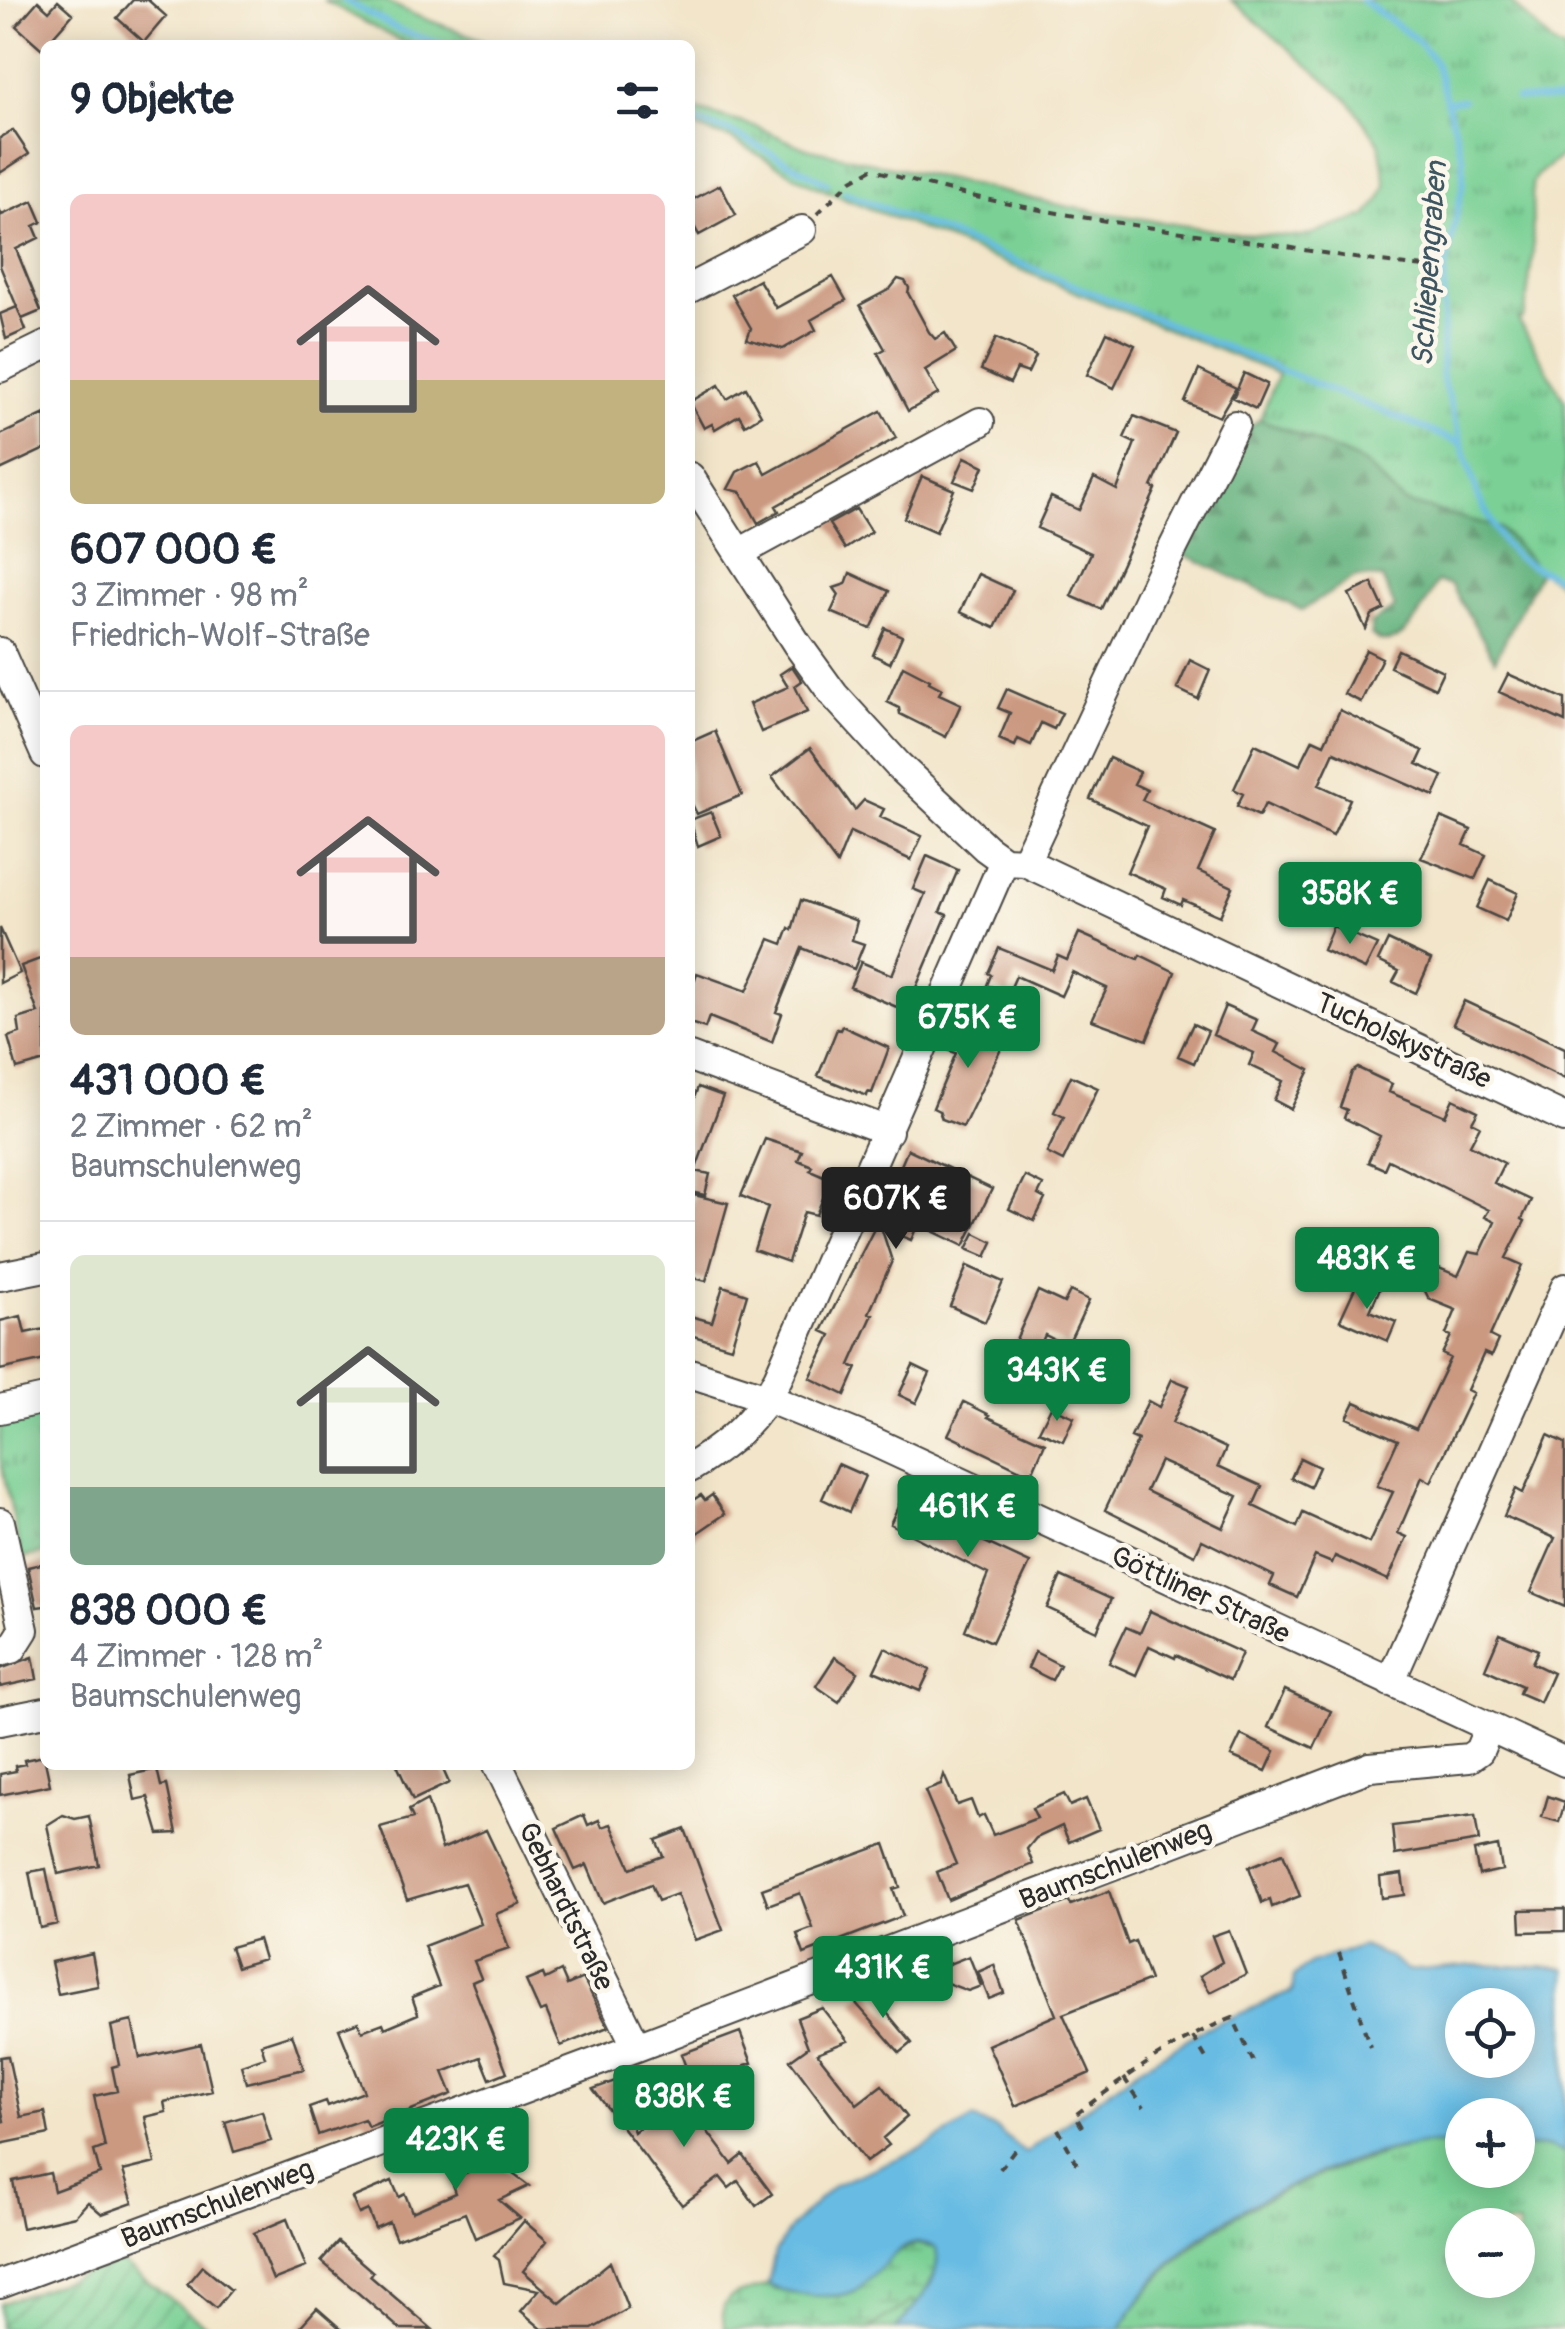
<!DOCTYPE html>
<html lang="de">
<head>
<meta charset="utf-8">
<style>
  body { margin:0; font-family:Pangolin,sans-serif; background:#f2f2f3; color:#1f2937; height:100vh; display:flex; flex-direction:column; font-size:38px; white-space:nowrap }
  * { box-sizing:border-box; margin:0 }
  p { font-size:32px; color:#747a83 }
  .icon { flex:none; width:55px; height:55px; fill:none; stroke:currentColor; stroke-width:2; stroke-linecap:round; stroke-linejoin:round }
  .map { position:relative; flex:1; overflow:hidden }
  .drawer { position:absolute; left:40px; top:40px; width:655px; height:1730px; display:flex; flex-direction:column; background:#fff; border-radius:15px; box-shadow:0 5px 25px #0003 }
  .drawer>* { flex:none }
  .tools { position:absolute; left:1445px; top:1988px; display:grid; gap:20px }
  .tools a { display:grid; place-items:center; width:90px; height:90px; border-radius:50%; background:#fff; box-shadow:0 5px 25px #0003; font-size:50px }
  .price { position:absolute; translate:-50% -85px; padding:0 22px; border-radius:10px; background:#0b8043; color:#fff; font-size:32px; line-height:65px; filter:drop-shadow(0 2px 5px #0008) }
  .price::after { content:''; position:absolute; left:50%; top:60px; width:30px; height:22px; margin-left:-15px; background:inherit; clip-path:polygon(0 0,100% 0,50% 100%) }
  .price.on { background:#222; color:#fff }
  ul { padding:0; list-style:none }
  li { display:grid; align-content:center; gap:20px; height:530px; padding:0 30px }
  li+li { border-top:2px solid #e0e1e3 }
  li span { display:grid; place-items:center; height:310px; border-radius:15px; color:#555 }
  li>.icon { margin-inline-start:auto }
  span .icon { width:180px; height:180px; fill:#fffc; stroke-width:1 }
  li b { font-size:42px }
  h2 { display:flex; justify-content:space-between; align-items:center; height:120px; padding:0 30px; font-size:42px }
  .map>svg:first-child { display:block }
</style>
</head>
<body>
<div class="map">
<svg width="1565" height="2329" viewBox="0 0 1565 2329">
  <defs>
    <pattern id="grass-tufts" width="24" height="20" patternUnits="userSpaceOnUse" patternTransform="scale(2.5)"><rect width="24" height="20" fill="#7ad095"/><path d="M3 7l-1-3M5 7V3M7 7l1-3M15 17l-1-3M17 17v-4M19 17l1-3" fill="none" stroke="#64a97a"/></pattern>
    <pattern id="forest-firs" width="22" height="20" patternUnits="userSpaceOnUse" patternTransform="scale(2.5)"><rect width="22" height="20" fill="#63b27e"/><path d="M5 1l3.5 6h-7zM16 11l3.5 6h-7z" fill="#529167"/></pattern>
    <pattern id="wetland-marsh" width="20" height="14" patternUnits="userSpaceOnUse" patternTransform="scale(2.5)"><rect width="20" height="14" fill="#7ad095"/><path d="M1 5h8M5 5V1M11 12h8M15 12V8" fill="none" stroke="#64a97a"/></pattern>
    <pattern id="garden-furrows" width="10" height="10" patternUnits="userSpaceOnUse" patternTransform="scale(2.5)"><rect width="10" height="10" fill="#7ad095"/><path d="M-1 1l2-2M0 10L10 0M9 11l2-2" fill="none" stroke="#64a97a"/></pattern>
  </defs>
  <rect width="100%" height="100%" fill="#fbf7ec"/>
  <filter id="ink" filterUnits="userSpaceOnUse"><feTurbulence type="fractalNoise" baseFrequency=".01" numOctaves="2"/><feDisplacementMap in="SourceGraphic" scale="20" xChannelSelector="R" yChannelSelector="G"/><feConvolveMatrix kernelMatrix="1 2 1 2 8 2 1 2 1" color-interpolation-filters="sRGB"/></filter>
  <filter id="wash" filterUnits="userSpaceOnUse"><feTurbulence type="fractalNoise" baseFrequency=".0048" numOctaves="4" result="noise"/><feDisplacementMap in="SourceGraphic" scale="40" xChannelSelector="R" yChannelSelector="G"/><feGaussianBlur stdDeviation="2.25" result="paint"/><feColorMatrix in="noise" values="0 0 0 0 0 0 0 0 0 0 0 0 0 0 0 0 0 1.4 0 .05"/><feComposite in="paint" operator="in"/></filter>
  <g filter="url(#wash)">
    <rect width="100%" height="100%" fill="#f2e5c9"/>
    <path fill="url(#grass-tufts)" stroke="#527e60" stroke-width="2.5" fill-rule="evenodd" d="M323,0H383L417,16L497,45H408Z
      M1231,0H1509L1555,46L1565,51V153L1536,176L1532,184L1533,252L1525,312L1523,318L1518,319L1565,401V587L1540,571L1500,528L1403,502L1367,466L1354,458L1260,419L1278,374L812,185L729,138L690,127V108L757,127L802,147L1074,208L1237,234L1302,237L1367,216L1379,201L1386,186L1379,143L1348,99Z
      M45,1412V1553L22,1558L0,1458V1422Z
      M1419,2144L1462,2145V2170H1518V2146L1549,2147L1565,2153V2329H1120C1190,2218 1298,2177 1419,2144ZM1462,2225H1518V2280H1462Z
      M912,2300L917,2305L896,2329H869Z"/>
    <path fill="url(#forest-firs)" stroke="#476e54" stroke-width="2.5" d="M1260,419L1354,458L1367,466L1403,502L1500,528L1540,571L1495,660L1451,585L1437,582C1427,602 1400,660 1371,635V623L1395,608L1382,578L1356,577L1302,610L1181,553L1245,431Z"/>
    <path fill="url(#wetland-marsh)" stroke="#527e60" stroke-width="2.5" d="M916,2244L936,2248C942,2270 928,2286 917,2305L912,2301L869,2329H725C714,2288 743,2297 768,2284L773,2289L797,2294L851,2292L894,2254Z"/>
    <path fill="url(#garden-furrows)" stroke="#527e60" stroke-width="2.5" d="M119,2261L211,2329H0V2304Z"/>
    <path fill="#67bce3" stroke="#497487" stroke-width="2.5" fill-rule="evenodd" d="M1362,1946L1389,1957L1407,1971L1477,1965L1565,1968V2153L1549,2147L1518,2146V2115H1462V2145C1448,2145 1431,2142 1417,2145C1348,2156 1241,2201 1188,2247C1162,2269 1138,2300 1120,2329H896C914,2307 944,2279 936,2248C901,2227 879,2279 852,2292C835,2300 782,2295 768,2284L775,2252L791,2227L834,2185L923,2148L973,2119L997,2129L1025,2153L1138,2069L1205,2028L1292,1992L1294,1977L1310,1963ZM1462,2005H1518V2060H1462Z"/>
    <g fill="none" stroke-linecap="round" stroke-linejoin="round">
      <path stroke="#67bce3" stroke-width="6" d="M344,0L399,30L444,45
        M1362,0L1417,40L1435,62L1463,158V183L1445,272L1441,374L1478,496L1502,542L1517,558L1565,582
        M1517,99L1565,100
        M1446,101L1463,100
        M690,121L729,131L827,183
        M845,192L1460,443"/>
    </g>
    <g id="blocks">
      <path fill="#cb9880" fill-rule="evenodd" d="M133,0H148L166,16L144,42L117,18Z
        M38,1L49,11L58,1L73,14L42,49L16,26Z
        M13,130L29,154L0,173V138Z
        M720,185L736,215L699,235L690,219V201Z
        M33,201L42,222L34,226L39,238L16,249L41,311L22,319L0,266V212L2,215Z
        M833,277L846,300L811,320L816,330L783,349L747,339L751,328L732,295L759,280L776,308Z
        M898,279L905,281L909,288L908,293L929,332L935,339L945,333L956,351L925,370L938,394L908,411L878,353L885,349L860,305L890,289Z
        M17,307L26,330L6,339L0,314Z
        M1107,332L1135,345L1114,388L1087,375Z
        M996,338L1036,356L1028,373L1017,369L1010,383L981,370Z
        M1199,370L1236,388L1219,417L1185,402Z
        M1244,373L1267,384L1256,409L1233,398Z
        M719,385L727,399L746,388L761,415L745,425L739,415L715,429L712,424L704,428L690,402Z
        M881,411L896,438L776,506L779,511L758,523L741,492L728,489L737,472L759,461L766,474Z
        M45,414V449L0,470V435Z
        M1134,416L1176,433L1152,487L1156,489L1101,609L1071,596L1091,553L1037,528L1051,497L1079,510L1094,478L1117,490L1135,443L1124,438Z
        M965,457L984,466L974,489L954,481Z
        M922,476L954,490L936,532L904,518Z
        M856,509L871,532L845,549L829,524Z
        M850,573L889,591L871,629L831,612L839,595L834,588L846,584Z
        M978,574L1013,590L995,628L960,612Z
        M1372,583L1384,609L1372,615L1366,629L1349,594Z
        M885,628L902,636L890,663L873,655Z
        M1366,650L1382,658L1361,702L1344,694Z
        M1398,650L1443,671L1435,688L1390,667Z
        M1190,660L1210,670L1198,699L1177,689Z
        M792,666L802,681L795,686L807,712L761,732L749,704L788,687L780,674Z
        M903,666L930,680L929,682L942,689L939,694L961,704L946,737L900,714L899,708L887,702Z
        M1508,674L1565,699V722L1499,692Z
        M1007,689L1062,713L1054,729L1041,723L1031,745L1018,739L1015,746L999,739L1010,713L998,708Z
        M1340,710L1423,751L1417,764L1443,776L1434,796L1334,752L1319,785L1350,799L1333,836L1265,804L1259,816L1237,806L1243,794L1234,789L1255,744L1300,765L1313,739L1324,744Z
        M715,731L742,795L697,814L690,800V742Z
        M810,748L855,810L864,800L884,809L880,817L922,836L911,860L850,832L837,864L772,777Z
        M1109,758L1140,772L1134,784L1147,790L1142,800L1215,833L1198,871L1233,887L1220,916L1183,900L1181,905L1163,897L1166,889L1127,872L1147,826L1090,799Z
        M711,812L721,836L698,846L690,820Z
        M1441,817L1471,830L1464,845L1486,855L1475,879L1421,858Z
        M927,856L958,870L940,912L947,915L906,1011L850,987L861,962L892,975L925,894L913,889Z
        M1490,880L1518,893L1506,921L1477,908Z
        M801,900L857,921L852,940L864,944L854,969L802,948L776,1012L782,1014L772,1042L709,1017L705,1028L690,1023V993L697,973L747,991L770,939L783,944L789,928L792,930Z
        M1333,926L1377,945L1365,969L1323,950Z
        M0,928L20,973L0,983Z
        M1079,933L1138,959L1140,955L1175,972L1147,1040L1092,1020L1107,988L1072,972L1061,996L1016,976L1008,994L987,985L991,975L988,973L999,948L1052,970L1058,956L1067,960Z
        M1388,940L1431,960L1416,993L1393,982L1399,971L1378,961Z
        M45,957V1061L17,1069L8,1037L20,1033L18,1019L38,1013L21,966Z
        M1464,1001L1565,1048V1079L1453,1024Z
        M1225,1006L1257,1020L1252,1031L1280,1044L1276,1052L1310,1070L1291,1109L1274,1100L1283,1081L1249,1065L1254,1053L1213,1035Z
        M970,1015L996,1027L992,1038L1004,1043L963,1127L942,1119L939,1111L933,1108L956,1053L950,1051Z
        M1193,1024L1208,1031L1194,1063L1178,1056Z
        M842,1026L889,1048L872,1093L868,1092L867,1096L818,1076L837,1029L840,1030Z
        M1358,1068L1392,1084L1389,1092L1445,1116L1453,1099L1478,1111L1472,1122L1480,1126L1470,1145L1504,1163L1494,1183L1531,1200L1522,1219L1525,1221L1506,1258L1522,1265L1490,1336L1498,1340L1491,1356L1484,1353L1467,1390L1473,1393L1431,1482L1422,1477L1398,1533L1407,1537L1388,1580L1335,1556L1332,1563L1315,1556L1297,1597L1270,1585L1274,1576L1202,1540L1195,1555L1105,1510L1138,1440L1131,1437L1148,1401L1159,1407L1172,1379L1189,1386L1172,1423L1226,1448L1218,1466L1262,1486L1253,1506L1297,1527L1303,1513L1369,1543L1393,1492L1377,1486L1398,1440L1347,1418L1355,1402L1416,1429L1450,1358L1442,1354L1451,1336L1446,1334L1456,1310L1429,1299L1420,1281L1391,1269L1398,1251L1458,1276L1469,1252L1480,1254L1495,1222L1485,1217L1489,1210L1388,1160L1384,1169L1368,1162L1380,1136L1344,1118L1347,1110L1340,1107L1352,1072ZM1160,1461L1238,1496L1223,1528L1146,1491Z
        M1071,1076L1098,1088L1063,1161L1047,1153L1064,1117L1054,1112Z
        M698,1087L723,1096L695,1171L710,1174L705,1195L690,1192V1109Z
        M765,1139L802,1151L798,1160L812,1166L810,1170L831,1179L816,1215L804,1212L788,1262L754,1250L768,1207L741,1196Z
        M908,1149L992,1189L964,1246L918,1224L911,1240L881,1227L892,1261L869,1313L873,1314L850,1365L857,1368L845,1395L810,1378L831,1335L822,1331L876,1225Z
        M1025,1176L1043,1185L1038,1195L1045,1199L1034,1221L1009,1209Z
        M694,1195L728,1203L706,1281L690,1277V1209Z
        M975,1233L993,1242L986,1257L967,1249Z
        M967,1266L1003,1282L985,1322L950,1306Z
        M1359,1279L1380,1288L1370,1311L1396,1322L1388,1341L1340,1320Z
        M723,1286L747,1294L731,1347L690,1335V1316L712,1322Z
        M1038,1291L1064,1303L1070,1291L1089,1300L1067,1346L1045,1335L1036,1354L1014,1344Z
        M21,1316L25,1333L45,1329V1360L0,1370V1321Z
        M913,1365L930,1373L916,1403L899,1395Z
        M964,1402L990,1415L988,1417L1045,1443L1031,1475L948,1435Z
        M1051,1407L1074,1417L1063,1441L1039,1431Z
        M1548,1435L1565,1443V1607L1531,1592L1555,1538L1504,1516L1516,1489L1523,1493Z
        M1300,1458L1319,1467L1310,1487L1291,1478Z
        M838,1464L865,1476L849,1512L822,1499Z
        M904,1494L984,1533L980,1540L1030,1563L992,1642L965,1630L988,1574L890,1524Z
        M701,1495L705,1500L712,1495L725,1514L690,1538V1502Z
        M45,1563V1606L37,1607L28,1567Z
        M1061,1576L1111,1599L1097,1631L1047,1608Z
        M1150,1611L1242,1653L1230,1680L1176,1655L1175,1658L1149,1646L1136,1675L1109,1663L1126,1627L1140,1633Z
        M1500,1634L1538,1650L1532,1663L1553,1673L1540,1702L1519,1693L1522,1686L1485,1669Z
        M885,1648L930,1670L920,1691L874,1671Z
        M1035,1652L1060,1665L1052,1680L1028,1668Z
        M33,1657L37,1679L0,1687V1669Z
        M835,1657L858,1672L839,1702L816,1686Z
        M1285,1690L1331,1711L1314,1748L1268,1727Z
        M1241,1735L1275,1751L1266,1771L1231,1756Z
        M44,1756L50,1785L0,1795V1774L16,1771L15,1766L25,1764L24,1760Z
        M397,1765H441L449,1783L413,1800Z
        M157,1769L161,1786L167,1785L177,1833L159,1834L148,1797L135,1800L130,1775Z
        M944,1775L957,1805L971,1800L978,1818L984,1815L993,1835L1037,1818L1032,1808L1064,1794L1070,1806L1086,1799L1099,1829L1069,1842L1062,1826L1036,1838L1027,1849L1033,1864L948,1900L937,1872L956,1864L925,1791L941,1785Z
        M1548,1796L1565,1802L1559,1822L1542,1817Z
        M427,1800L442,1849L486,1830L521,1904L496,1914L509,1949L474,1961L481,1978L472,1982L507,2072L490,2079L481,2057L443,2072L452,2094L368,2127L364,2119L318,2135L309,2107L326,2101L328,2106L364,2092L339,2029L358,2022L362,2031L383,2023L385,2028L418,2014L412,1997L439,1986L424,1946L481,1924L464,1883L407,1900L380,1827L413,1818L409,1810Z
        M63,1815L75,1819L89,1816L99,1865L58,1874L47,1825Z
        M584,1815L588,1825L599,1820L602,1827L611,1824L631,1868L663,1856L656,1840L685,1829L723,1930L695,1940L677,1894L658,1901L651,1884L603,1903L587,1865L575,1870L556,1828Z
        M1475,1816L1479,1841L1395,1855L1392,1826Z
        M885,1844L900,1887L893,1889L903,1916L804,1954L797,1934L813,1928L800,1893L768,1905L762,1889Z
        M1498,1846L1502,1870L1479,1875L1474,1851Z
        M1283,1853L1300,1896L1272,1907L1270,1900L1262,1903L1249,1867Z
        M46,1869L57,1924L40,1928L29,1872Z
        M1402,1874L1405,1895L1382,1898L1380,1877Z
        M1109,1891L1128,1944L1135,1941L1150,1980L1063,2014L1090,2073L1015,2106L988,2045L1056,2015L1019,1920L1069,1901L1071,1905Z
        M1565,1909V1931L1521,1932L1520,1910Z
        M1229,1930L1246,1974L1210,1992L1200,1976L1222,1962L1212,1936Z
        M258,1939L264,1959L237,1967L230,1947Z
        M92,1953L98,1986L58,1994L51,1962Z
        M969,1956L981,1986L968,1991L936,1979L941,1967Z
        M994,1965L1004,1993L989,1999L978,1972Z
        M561,1971L567,1985L583,1978L608,2027L561,2046L546,2010L540,2012L526,1981L543,1974L545,1979Z
        M868,1990L912,2043L900,2053L854,2001Z
        M822,2008L848,2041L817,2053L857,2104L882,2085L907,2117L883,2138L889,2145L866,2162L790,2060L808,2047L797,2018Z
        M132,2021L140,2058L201,2044L212,2091L164,2102L166,2112L145,2117L155,2163L123,2171L133,2203L102,2214L88,2202L75,2216L22,2228L13,2181L50,2173L54,2191L100,2174L94,2151L105,2147L94,2096L117,2091L112,2067L119,2065L111,2026Z
        M740,2032L752,2063L745,2065L749,2073L696,2094L681,2054Z
        M292,2034L304,2069L246,2083L241,2065L265,2057L261,2044Z
        M8,2056L21,2117L45,2112L49,2134L0,2144V2122L4,2121L0,2101V2057Z
        M615,2081L634,2132L680,2095L732,2164L743,2155L772,2194L756,2206L738,2181L729,2188L720,2177L682,2205L593,2089Z
        M262,2111L271,2141L234,2152L225,2122Z
        M499,2125L501,2130L515,2125L523,2148L497,2162L529,2186L499,2200L520,2218L475,2238L465,2213L396,2239L389,2222L375,2228L368,2210L359,2214L352,2198L392,2181L399,2197L405,2194L412,2212L456,2193L451,2179L484,2165L473,2135Z
        M287,2219L306,2267L273,2280L254,2233Z
        M524,2221L547,2241L523,2271L560,2303L610,2262L628,2309L592,2329H542L521,2311L539,2290L504,2283L499,2260L494,2256Z
        M338,2242L373,2272L370,2276L432,2329H400L321,2261Z
        M202,2266L231,2290L216,2308L187,2284Z
        M317,2308L341,2329H298Z"/>
    </g>
  </g>
  <g filter="url(#ink)">
    <use href="#blocks" fill-opacity="0" stroke="#494743" stroke-width="2.5"/>
    <g fill="none" stroke-linecap="round" stroke-linejoin="round">
      <defs>
        <path id="minor" d="M690,288L802,230
          M0,368L45,346
          M690,477L797,644L834,695L898,765L986,848L1004,861L1025,862L1160,574L1235,425
          M739,553L980,422
          M0,652L45,754
          M1025,862L1565,1118
          M690,1057L888,1131
          M0,1276L45,1267
          M690,1373L767,1398L872,1441L1565,1762
          M0,1409L45,1399
          M690,1468C731,1442 755,1422 778,1378L1004,861
          M0,1522L24,1630L12,1649L0,1652
          M1390,1682L1565,1288
          M0,1721L45,1712
          M498,1765L637,2047
          M0,2284L637,2047L1370,1767L1469,1758L1479,1751L1489,1727"/>
      </defs>
      <use href="#minor" stroke="#494743" stroke-width="32"/>
      <path stroke="#494743" stroke-width="4" stroke-dasharray="8 8" stroke-linecap="butt" d="M817,214L852,180L872,169C993,208 1120,223 1246,241C1306,249 1366,262 1427,267
        M1339,1953L1370,2047
        M1193,2037L1209,2063
        M1124,2078L1144,2107
        M1082,2127L1075,2115C1125,2078 1175,2039 1233,2018L1253,2061
        M1058,2129L1079,2167
        M1000,2169L1017,2146"/>
      <use href="#minor" stroke="#fff" stroke-width="28"/>
    </g>
  </g>
  <g text-anchor="middle" stroke-width="9" stroke-linejoin="round" paint-order="stroke">
    <g font-size="28" fill="#2b2b2b" stroke="#fbf7ec">
      <text transform="translate(1404 1040) rotate(25)" y="10">Tucholskystraße</text>
      <text transform="translate(1201 1594) rotate(25)" y="10">Göttliner Straße</text>
      <text transform="translate(1115 1864) rotate(-21)" y="10">Baumschulenweg</text>
      <text transform="translate(567 1906) rotate(64)" y="10">Gebhardtstraße</text>
      <text transform="translate(217 2203) rotate(-21)" y="10">Baumschulenweg</text>
    </g>
    <g font-size="30" font-style="italic" fill="#3d5662" stroke="#fbf7ec">
      <text transform="translate(1429 264) rotate(-86)" y="10">Schliepengraben</text>
    </g>
  </g>
</svg>
<div class="tools">
<a><svg class="icon" aria-label="locate" viewBox="0 0 24 24"><circle cx="12" cy="12" r="6"/><path d="M12 2v4M12 18v4M2 12h4M18 12h4"/></svg></a>
<a>+</a>
<a>−</a>
</div>
<b class="price" style="left:1350px;top:947px">358K €</b>
<b class="price" style="left:968px;top:1071px">675K €</b>
<b class="price on" style="left:896px;top:1252px">607K €</b>
<b class="price" style="left:1367px;top:1312px">483K €</b>
<b class="price" style="left:1057px;top:1424px">343K €</b>
<b class="price" style="left:968px;top:1560px">461K €</b>
<b class="price" style="left:883px;top:2021px">431K €</b>
<b class="price" style="left:684px;top:2150px">838K €</b>
<b class="price" style="left:456px;top:2193px">423K €</b>
<section class="drawer">
<h2>9 Objekte<svg class="icon" aria-label="filters" viewBox="0 0 24 24"><path d="M4 7h16M4 17h16"/><circle cx="9" cy="7" r="2"/><circle cx="15" cy="17" r="2"/></svg></h2>
<ul>
<li><span style="background:linear-gradient(#f6c9c9 60%,#c2b280 0)"><svg class="icon" aria-label="home" viewBox="0 0 24 24"><path d="M3 11l9-7 9 7M6 9v11h12V9"/></svg></span><div><b>607 000 €</b><p>3 Zimmer · 98 m²</p><p>Friedrich-Wolf-Straße</p></div></li>
<li><span style="background:linear-gradient(#f6c9c9 75%,#b9a48a 0)"><svg class="icon" aria-label="home" viewBox="0 0 24 24"><path d="M3 11l9-7 9 7M6 9v11h12V9"/></svg></span><div><b>431 000 €</b><p>2 Zimmer · 62 m²</p><p>Baumschulenweg</p></div></li>
<li><span style="background:linear-gradient(#dfe7d0 75%,#7fa58c 0)"><svg class="icon" aria-label="home" viewBox="0 0 24 24"><path d="M3 11l9-7 9 7M6 9v11h12V9"/></svg></span><div><b>838 000 €</b><p>4 Zimmer · 128 m²</p><p>Baumschulenweg</p></div></li>
</ul>
</section>
</div>
</body>
</html>
